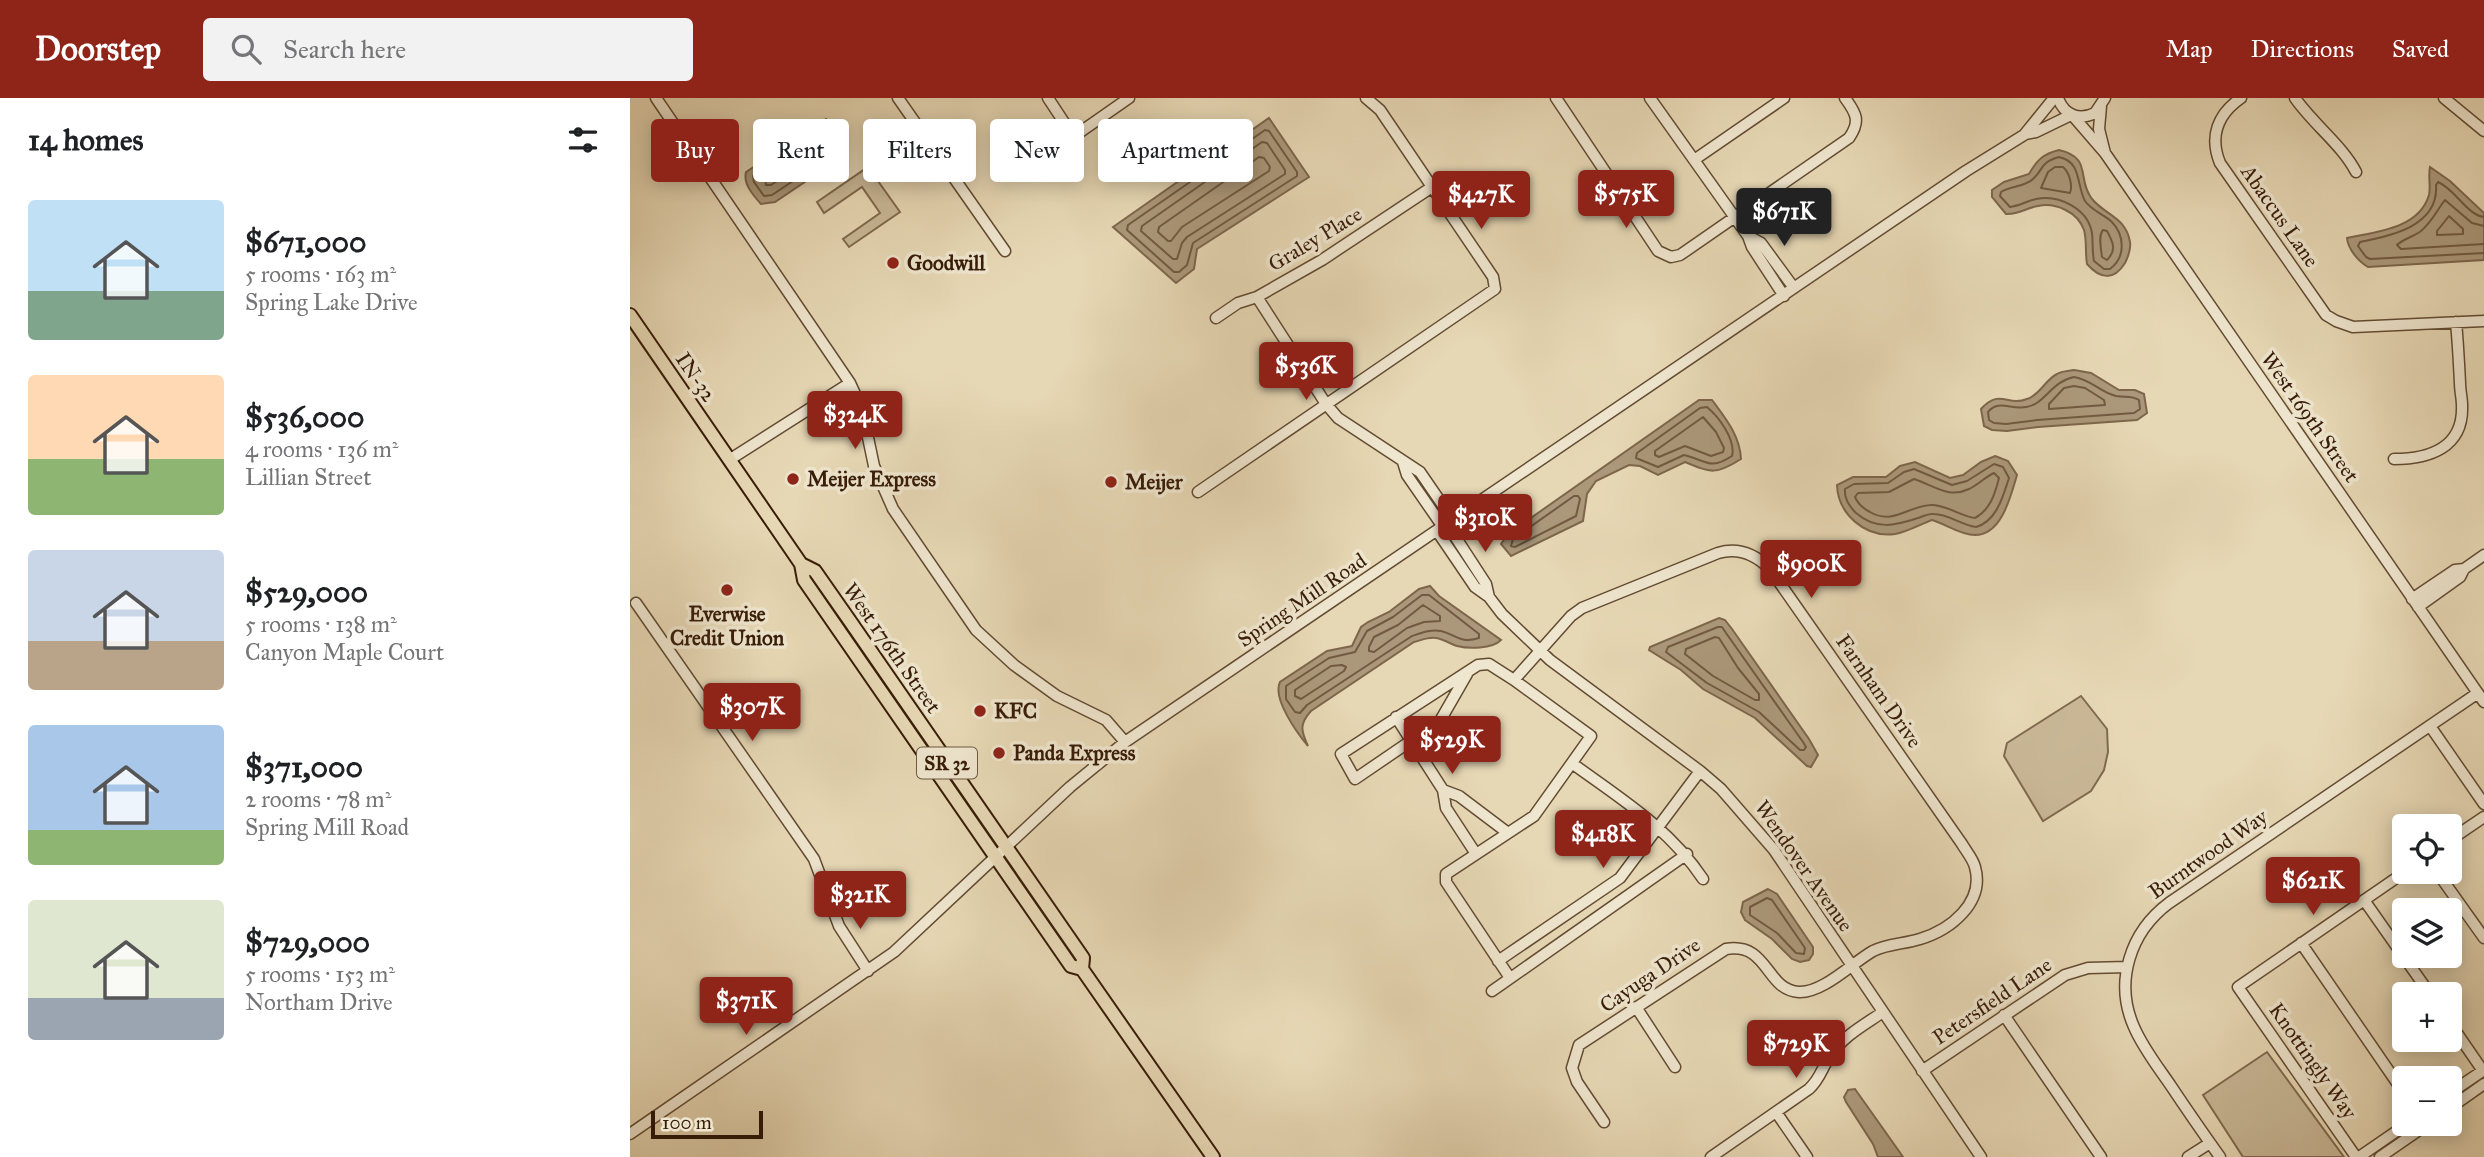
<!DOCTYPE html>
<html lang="en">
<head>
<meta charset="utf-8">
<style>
  body { margin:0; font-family:"IM FELL Great Primer",serif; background:#f2f2f2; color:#202124; height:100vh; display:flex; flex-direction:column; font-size:26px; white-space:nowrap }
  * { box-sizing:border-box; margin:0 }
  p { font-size:23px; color:#757577 }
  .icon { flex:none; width:38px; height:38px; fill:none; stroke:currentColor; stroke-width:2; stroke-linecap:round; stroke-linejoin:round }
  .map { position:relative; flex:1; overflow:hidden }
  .drawer { display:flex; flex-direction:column; background:#fff; width:630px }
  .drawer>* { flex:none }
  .hud { position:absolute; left:21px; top:21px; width:665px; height:63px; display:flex; gap:14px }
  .controls { position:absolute; left:1762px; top:716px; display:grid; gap:14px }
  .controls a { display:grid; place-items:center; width:70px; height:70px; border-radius:7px; background:#fff; box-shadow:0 4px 18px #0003; font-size:35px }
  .scale { position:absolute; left:21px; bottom:18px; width:112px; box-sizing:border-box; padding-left:7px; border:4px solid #371c07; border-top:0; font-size:19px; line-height:24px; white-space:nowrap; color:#371c07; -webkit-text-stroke:5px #efe6cf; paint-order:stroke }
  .price { position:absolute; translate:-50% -60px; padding:0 16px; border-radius:7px; background:#8f2418; color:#fff; font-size:23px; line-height:46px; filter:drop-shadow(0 2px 4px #0008) }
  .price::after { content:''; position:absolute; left:50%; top:42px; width:21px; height:16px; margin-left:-10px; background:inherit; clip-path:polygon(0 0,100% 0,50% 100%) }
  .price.active { background:#222; color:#fff }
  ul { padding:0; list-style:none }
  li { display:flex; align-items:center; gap:21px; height:175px; padding:0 28px }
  li span { display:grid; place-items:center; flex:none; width:196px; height:140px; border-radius:7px; color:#555 }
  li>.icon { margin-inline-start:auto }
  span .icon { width:84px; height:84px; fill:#fffc; stroke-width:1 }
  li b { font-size:30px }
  h2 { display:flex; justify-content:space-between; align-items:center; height:84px; padding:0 28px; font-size:30px }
  .pill { padding:0 24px; border-radius:7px; background:#fff; box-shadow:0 4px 18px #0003; font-size:24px; line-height:63px }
  .pill.active { background:#8f2418; color:#fff }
  header { display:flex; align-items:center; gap:42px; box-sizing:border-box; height:98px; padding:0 35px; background:#8f2418; color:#fff }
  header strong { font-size:33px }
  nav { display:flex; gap:38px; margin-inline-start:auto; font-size:24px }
  .search { width:490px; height:63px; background:#f2f2f2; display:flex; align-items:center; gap:18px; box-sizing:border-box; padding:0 24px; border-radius:7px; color:#757577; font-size:26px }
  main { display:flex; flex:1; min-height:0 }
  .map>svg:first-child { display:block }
</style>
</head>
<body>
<header>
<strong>Doorstep</strong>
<div class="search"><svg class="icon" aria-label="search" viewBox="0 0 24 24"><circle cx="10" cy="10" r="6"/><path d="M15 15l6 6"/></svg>Search here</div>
<nav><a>Map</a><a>Directions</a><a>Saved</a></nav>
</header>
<main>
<section class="drawer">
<h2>14 homes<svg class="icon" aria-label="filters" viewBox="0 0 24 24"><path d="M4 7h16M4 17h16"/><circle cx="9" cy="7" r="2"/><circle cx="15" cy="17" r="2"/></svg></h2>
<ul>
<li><span style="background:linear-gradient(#bfe0f5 65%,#7fa58c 0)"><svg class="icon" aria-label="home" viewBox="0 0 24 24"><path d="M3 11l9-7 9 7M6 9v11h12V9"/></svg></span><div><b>$671,000</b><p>5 rooms · 163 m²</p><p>Spring Lake Drive</p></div></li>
<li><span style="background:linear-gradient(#ffd9b3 60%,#8fb573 0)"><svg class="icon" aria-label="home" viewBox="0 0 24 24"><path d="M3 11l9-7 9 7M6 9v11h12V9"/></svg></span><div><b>$536,000</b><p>4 rooms · 136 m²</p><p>Lillian Street</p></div></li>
<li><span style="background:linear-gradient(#c9d6e8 65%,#b9a48a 0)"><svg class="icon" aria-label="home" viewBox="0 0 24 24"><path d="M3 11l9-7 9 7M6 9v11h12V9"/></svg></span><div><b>$529,000</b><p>5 rooms · 138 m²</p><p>Canyon Maple Court</p></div></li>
<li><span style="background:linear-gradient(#a9c7e8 75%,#8fb573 0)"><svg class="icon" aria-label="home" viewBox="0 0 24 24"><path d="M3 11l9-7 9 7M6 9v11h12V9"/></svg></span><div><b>$371,000</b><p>2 rooms · 78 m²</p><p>Spring Mill Road</p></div></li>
<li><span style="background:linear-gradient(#dfe7d0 70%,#9aa5b1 0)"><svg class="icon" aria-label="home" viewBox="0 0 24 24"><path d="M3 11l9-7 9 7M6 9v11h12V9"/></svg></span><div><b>$729,000</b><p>5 rooms · 153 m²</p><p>Northam Drive</p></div></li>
</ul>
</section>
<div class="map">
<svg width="1854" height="1059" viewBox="0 0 1854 1059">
  <rect width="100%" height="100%" fill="#e7d8b5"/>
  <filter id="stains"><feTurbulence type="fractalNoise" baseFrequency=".00286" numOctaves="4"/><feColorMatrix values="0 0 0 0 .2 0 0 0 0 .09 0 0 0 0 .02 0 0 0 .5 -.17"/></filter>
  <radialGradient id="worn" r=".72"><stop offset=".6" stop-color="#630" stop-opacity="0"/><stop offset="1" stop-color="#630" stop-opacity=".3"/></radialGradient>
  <path fill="#c9b897" stroke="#806a4f" stroke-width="2" d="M238,69L270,114L219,149L213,141L250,115L232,89L194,115L187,104Z
    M1451,598L1477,631L1478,654L1474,672L1461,693L1413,723L1374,658L1377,645Z
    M1637,954L1714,1059H1613L1573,997Z"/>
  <path fill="#ab987a" stroke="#7d664c" stroke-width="2" d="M639,20L679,79L567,151L564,171L546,185L483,129Z
    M196,21C206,30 217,43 215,57L145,104L131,106C123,97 113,86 116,74Z
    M1429,52C1463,60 1446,80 1462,101C1475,117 1496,119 1500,144C1501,151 1498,159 1495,165C1484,183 1470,181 1457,166C1455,155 1457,142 1454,132C1448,114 1425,104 1408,108C1396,110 1388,117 1376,116L1362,99V92L1374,84L1399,76C1407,62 1413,56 1429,52Z
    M1800,69L1820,83L1854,115V162L1738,169C1728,163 1718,151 1717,140C1745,134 1789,131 1799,97C1801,89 1798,78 1800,69Z
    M1444,272L1461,275L1489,292H1505L1514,296L1517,315L1507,322L1408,329L1377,333L1362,332L1354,328L1351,311C1370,290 1377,309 1397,301C1410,297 1415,282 1427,276C1431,273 1439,273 1444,272Z
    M1069,302H1082C1096,321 1110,338 1111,361C1086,377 1081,375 1055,364L1028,377L1010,368L999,367L966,383L957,396L953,423L881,458L871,446L878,436Z
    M1365,358L1378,363L1387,377C1381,397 1372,437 1345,437C1330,437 1316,426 1302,422C1291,426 1277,434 1265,436C1235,440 1208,416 1207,387L1223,379H1256L1270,368L1285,364L1320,380L1333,377L1351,364Z
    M800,488L809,498L871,542C862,551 839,551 827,548C820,546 814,541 806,540C798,539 792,542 784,544L681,613C669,626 671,633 678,648C667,635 642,600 650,584L697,553L722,548L731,529L738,524L759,514L789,491Z
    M1089,520L1095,522L1102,531L1179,641L1188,657L1181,669L1177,668L1125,620L1073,591L1051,572L1019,552L1020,549Z
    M1138,791L1147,796L1183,849V856L1179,862L1170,864L1162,861L1142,841L1115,822L1111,814L1113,804Z
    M1225,991L1271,1056L1273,1059H1248L1243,1046L1216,1004L1214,999L1218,992Z"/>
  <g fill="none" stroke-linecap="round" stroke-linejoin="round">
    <path stroke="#715a40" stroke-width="2" d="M193,30L197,31L207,45L208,53L142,97L134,98L124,84L123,78Z
      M635,32L639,33L667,74V78L563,145L557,167L549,174H544L497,132L498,127Z
      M191,42L197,46L196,51L141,87H136L135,80Z
      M632,44L637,45L655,72V76L557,139L552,145L547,161H543L511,133L512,128Z
      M629,59L634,60L640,69L639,73L552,129L541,143H538L528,134L529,129Z
      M1429,59C1452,64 1446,86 1455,103C1461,112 1473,116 1481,123C1495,137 1496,159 1480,171H1474L1464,163C1462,153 1463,144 1462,135C1458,111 1429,96 1406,101C1397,103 1389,108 1380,109L1370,98L1371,94C1380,88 1395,89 1403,81C1415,70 1409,65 1429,59Z
      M1425,69H1433C1439,74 1443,87 1440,95L1411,90L1418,74Z
      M1819,118L1833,131V136L1807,137V133Z
      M1854,119C1837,117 1825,91 1808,84L1806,87C1809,128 1761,138 1730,144L1728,148L1736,159L1740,161L1854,155
      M1854,128L1842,125L1815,102C1807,112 1802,124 1791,133C1783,139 1773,141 1767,147L1771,151L1854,146
      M1473,132L1477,133C1483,144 1487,152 1477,162L1472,159C1471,151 1468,138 1473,132Z
      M1444,279C1462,282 1470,294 1486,298C1495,300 1501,297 1509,302L1510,311L1504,315L1407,322L1376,326L1364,325L1359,322L1358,314C1368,301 1381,312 1396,309C1416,306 1420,284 1444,279Z
      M1444,288L1455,290L1474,302L1475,307L1419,311V306L1434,290Z
      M1077,309C1089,319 1106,342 1102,358C1079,373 1076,362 1054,357L1028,369L1006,360L1007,355L1070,310Z
      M1073,319L1086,334L1094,350L1093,354L1081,358L1055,348L1029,359L1025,357V353Z
      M1364,366L1373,369L1379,380C1373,398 1367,423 1346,429C1331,427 1318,416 1304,416C1298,415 1292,419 1288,420C1264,428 1246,432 1226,415C1219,408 1214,400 1215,391L1224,386L1258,385L1274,374L1284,371L1322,387L1337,383Z
      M1364,375L1369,380C1365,396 1360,412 1345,420C1331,418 1318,408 1303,407C1280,406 1264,428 1240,414C1234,411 1228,406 1225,399L1228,395L1259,394L1284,381C1303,387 1318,401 1339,391C1348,387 1355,379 1364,375Z
      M944,398H948L950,401L946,418L885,449L881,448L883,441Z
      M792,497H799L849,536V540C830,546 827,537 811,533C801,531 791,535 782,538L677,607L670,615L665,614L656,601V588L699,560L725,554L737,533L763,519Z
      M793,507L810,518V523L794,524L777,530L744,554L739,553V549L744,539L768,527Z
      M1088,529H1092L1096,535L1173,644L1176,649L1174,652H1170L1129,614L1077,585L1036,554L1038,549Z
      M1085,539L1089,540L1108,570L1129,596V602H1125L1083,578L1055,556L1056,551Z
      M712,567L716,569L714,573L671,601L665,598V592L701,568Z
      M1137,800L1142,802L1175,850L1174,856L1166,855L1147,835L1120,817V809Z"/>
    <defs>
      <path id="minor" d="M26,0L220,285L232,311L244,368L263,411L346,532L384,567L427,598L476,622L495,644
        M268,0L375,153
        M418,0L443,38
        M926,0L1028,153L1041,159L1050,157L1219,40C1231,23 1226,15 1215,0
        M1020,0L1118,138L1122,149L1154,198
        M1428,0C1434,17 1449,23 1465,15L1475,0
        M1611,0C1588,16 1579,38 1590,65L1696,217L1706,223L1723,229L1854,223
        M1665,0C1684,27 1712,47 1726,74
        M1814,0L1854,33
        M1443,18L1475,55L1469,31L1471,8
        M1395,36L1406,34L1441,17
        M423,53L499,0
        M1475,55L1854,604
        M1064,62L1154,0
        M1118,138L1131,145L1164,190
        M627,199L696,306L708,320L790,374L823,422
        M586,220L608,205L627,199L692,162L802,89
        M1764,361C1799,361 1834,350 1832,307C1832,300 1830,293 1830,285C1829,265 1828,245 1826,224
        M99,362L220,285
        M773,364L777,377L813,429
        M568,394L865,191L863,179L750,12L736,0
        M817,426L856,486L859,499L872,516L920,562L1070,673L1091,691L1144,752L1351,1059
        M807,433L845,489L859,499
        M1782,501L1825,472L1834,471
        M6,505L184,761L209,828L238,873
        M1788,509L1830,479L1834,471L1854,457
        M837,576L810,623L725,681L711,656L848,567L859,566L884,582L961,638L904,718L816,776V784L880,880
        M884,582L941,518L952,510L1088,455C1108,449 1125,456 1140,471L1332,746C1336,753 1343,761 1345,769C1355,805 1320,832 1290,841C1274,846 1257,846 1243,853C1222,865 1193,895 1169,894C1135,892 1139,844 1096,851L949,947L942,970L947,984L974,1024
        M766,619L813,692L816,710L846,756
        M1800,628L1854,706
        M943,666C991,701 1039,730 1073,781
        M813,692L829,698L878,735
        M1820,742L1854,719
        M1807,774L1854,840
        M1734,802L1800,896
        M1671,845L1774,995
        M868,863L990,780L1070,673
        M862,893L1057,756
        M1006,909L1045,969
        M1374,917L1471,1059
        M1820,925L1853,973
        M1292,973L1435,877L1458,870L1497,869
        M1820,995L1854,972
        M1820,1010L1854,986
        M1146,1014L1177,1059
        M0,1036L264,854L440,689L495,644L1336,73L1394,37L1424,0
        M1081,1059L1179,991C1190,981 1192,970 1200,958C1213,938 1234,927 1253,914
        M1558,1059L1580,1045
        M1590,1059C1573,1035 1557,1012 1541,988C1528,969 1513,950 1504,929C1484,884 1500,834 1539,805L1848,595
        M1726,1059L1608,889L1775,774
        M1729,1059L1777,1026
        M1750,1059L1798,1026"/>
      <path id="major" d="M0,217L171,466L174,482L441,868L452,871L583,1059
        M171,466L185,473L222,526L453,860L452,871"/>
    </defs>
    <use href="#minor" stroke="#634b32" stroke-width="13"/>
    <use href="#major" stroke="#371c07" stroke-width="16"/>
    <use href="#minor" stroke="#efe6cf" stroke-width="10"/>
    <use href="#major" stroke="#e7d8b5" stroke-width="12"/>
  </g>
  <g fill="#8f2418" stroke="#efe6cf" stroke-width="2.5">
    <circle cx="263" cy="165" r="7"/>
    <circle cx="163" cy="381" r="7"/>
    <circle cx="481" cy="384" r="7"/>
    <circle cx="97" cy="492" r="7"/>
    <circle cx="350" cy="613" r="7"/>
    <circle cx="369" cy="655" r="7"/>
  </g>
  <g text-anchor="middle" stroke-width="7" stroke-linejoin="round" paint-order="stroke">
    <rect fill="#efe6cf" stroke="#6e5943" stroke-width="2" x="287" y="649.5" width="60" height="31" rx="5"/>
    <g font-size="19" font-weight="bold" fill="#371c07">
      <text x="317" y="672">SR 32</text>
    </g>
    <g font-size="21" fill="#371c07" stroke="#efe6cf">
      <text transform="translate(1650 118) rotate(55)" y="7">Abaccus Lane</text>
      <text transform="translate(685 141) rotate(-31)" y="7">Graley Place</text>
      <text transform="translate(66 279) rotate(56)" y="7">IN-32</text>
      <text transform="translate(1680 319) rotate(55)" y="7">West 169th Street</text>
      <text transform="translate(672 502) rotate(-34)" y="7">Spring Mill Road</text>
      <text transform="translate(262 550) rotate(55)" y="7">West 176th Street</text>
      <text transform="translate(1249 593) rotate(55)" y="7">Farnham Drive</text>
      <text transform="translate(1578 756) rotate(-35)" y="7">Burntwood Way</text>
      <text transform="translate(1174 768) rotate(55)" y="7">Wendover Avenue</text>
      <text transform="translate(1020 877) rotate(-34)" y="7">Cayuga Drive</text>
      <text transform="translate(1362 903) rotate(-34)" y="7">Petersfield Lane</text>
      <text transform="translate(1683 963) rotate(55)" y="7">Knottingly Way</text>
    </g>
    <g font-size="21" font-weight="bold" fill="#371c07" stroke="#efe6cf" text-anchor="start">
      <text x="277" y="172">Goodwill</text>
      <text x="177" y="388">Meijer Express</text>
      <text x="495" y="391">Meijer</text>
      <text x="97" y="523" text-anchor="middle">Everwise<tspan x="97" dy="24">Credit Union</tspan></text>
      <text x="364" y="620">KFC</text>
      <text x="383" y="662">Panda Express</text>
    </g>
  </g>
  <rect width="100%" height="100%" filter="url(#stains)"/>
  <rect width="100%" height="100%" fill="url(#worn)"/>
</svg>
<div class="controls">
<a><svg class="icon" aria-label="locate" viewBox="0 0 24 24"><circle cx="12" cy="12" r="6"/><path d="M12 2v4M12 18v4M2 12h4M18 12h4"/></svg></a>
<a><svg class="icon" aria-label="layers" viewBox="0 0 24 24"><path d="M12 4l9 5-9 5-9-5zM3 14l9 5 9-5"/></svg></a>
<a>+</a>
<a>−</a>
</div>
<div class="scale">100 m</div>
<b class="price" style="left:996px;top:132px">$575K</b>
<b class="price" style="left:851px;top:133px">$427K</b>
<b class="price active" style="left:1154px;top:150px">$671K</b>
<b class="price" style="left:676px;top:304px">$536K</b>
<b class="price" style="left:225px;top:353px">$324K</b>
<b class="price" style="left:855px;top:456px">$310K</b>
<b class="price" style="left:1181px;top:502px">$900K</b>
<b class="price" style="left:122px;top:645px">$307K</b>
<b class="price" style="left:822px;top:678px">$529K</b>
<b class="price" style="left:973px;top:772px">$418K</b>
<b class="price" style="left:1683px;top:819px">$621K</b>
<b class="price" style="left:230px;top:833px">$321K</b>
<b class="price" style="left:116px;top:939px">$371K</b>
<b class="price" style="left:1166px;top:982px">$729K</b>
<div class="hud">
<a class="pill active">Buy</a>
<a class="pill">Rent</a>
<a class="pill">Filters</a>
<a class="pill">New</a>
<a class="pill">Apartment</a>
</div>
</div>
</main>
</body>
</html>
